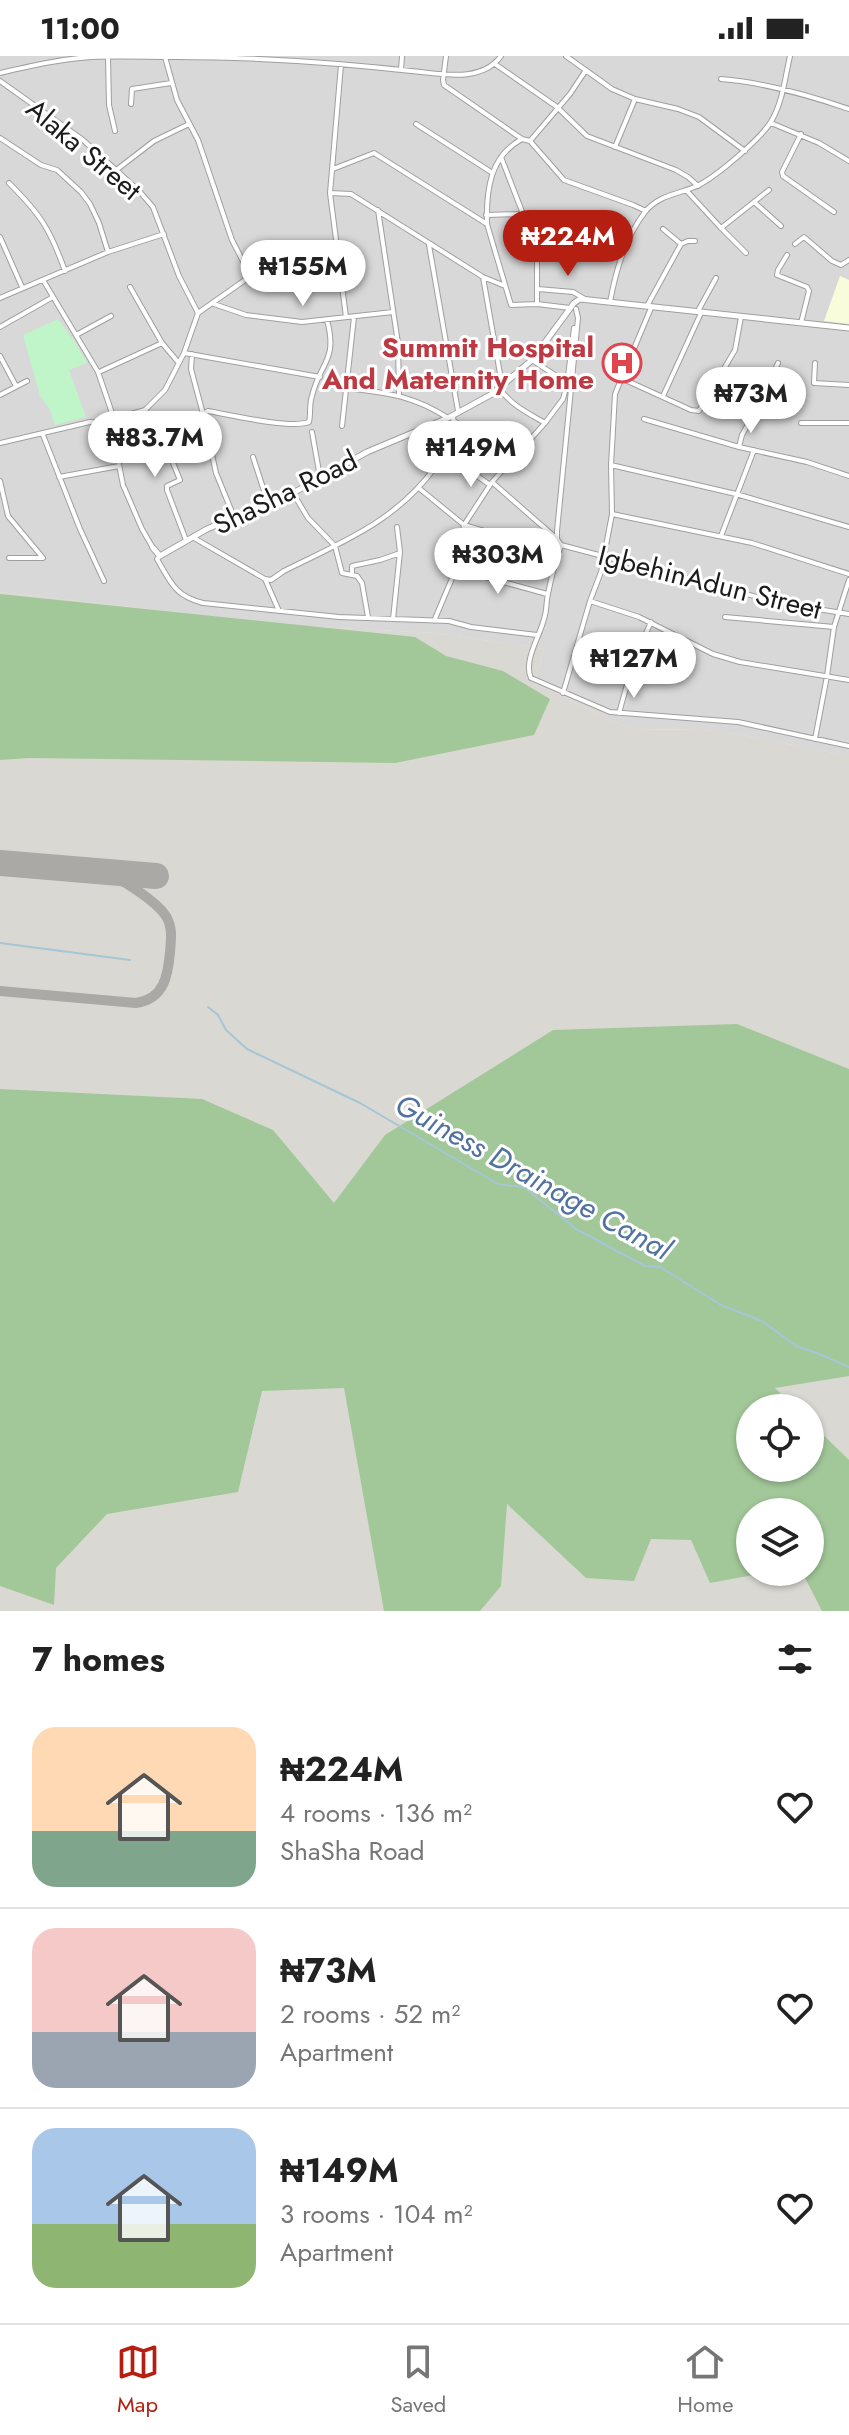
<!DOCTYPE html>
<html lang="en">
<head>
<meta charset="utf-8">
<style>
  body { margin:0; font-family:Jost,sans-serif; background:#f6f6f6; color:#222; height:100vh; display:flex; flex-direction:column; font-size:30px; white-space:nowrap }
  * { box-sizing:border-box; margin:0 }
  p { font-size:26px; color:#767676 }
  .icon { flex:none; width:44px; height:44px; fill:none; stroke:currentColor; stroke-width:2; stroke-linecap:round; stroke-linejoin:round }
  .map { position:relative; height:1555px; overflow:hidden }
  .side { display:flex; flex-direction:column; background:#fff; flex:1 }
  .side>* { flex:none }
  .controls { position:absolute; left:736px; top:1338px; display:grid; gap:16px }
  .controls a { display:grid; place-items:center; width:88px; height:88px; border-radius:50%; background:#fff; box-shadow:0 2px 6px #0004; font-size:40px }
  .price { position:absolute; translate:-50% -68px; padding:0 18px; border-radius:28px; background:#fff; color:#222; font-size:26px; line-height:52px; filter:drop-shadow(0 2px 4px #0008) }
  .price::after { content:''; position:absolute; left:50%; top:48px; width:24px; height:18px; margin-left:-12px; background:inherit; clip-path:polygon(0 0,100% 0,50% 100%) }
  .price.current { background:#b51f11; color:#fff }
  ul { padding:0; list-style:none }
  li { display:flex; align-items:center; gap:24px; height:200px; padding:0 32px }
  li+li { border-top:2px solid #e0e0e0 }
  li span { display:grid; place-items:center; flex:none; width:224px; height:160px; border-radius:24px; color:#555 }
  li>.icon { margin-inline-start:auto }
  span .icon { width:96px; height:96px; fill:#fffc; stroke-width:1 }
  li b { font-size:34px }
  h2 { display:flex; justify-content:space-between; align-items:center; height:96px; padding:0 32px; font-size:34px }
  .status { display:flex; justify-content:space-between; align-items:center; height:56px; padding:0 40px; background:#fff; direction:ltr }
  .status svg { height:22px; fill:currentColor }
  .tab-bar { display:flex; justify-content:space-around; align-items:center; height:112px; border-top:2px solid #e0e0e0; background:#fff; font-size:22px; color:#767676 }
  .tab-bar a { display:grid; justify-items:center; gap:4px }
  .tab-bar .current { color:#b51f11 }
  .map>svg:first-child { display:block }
</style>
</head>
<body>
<div class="status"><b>11:00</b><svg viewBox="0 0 49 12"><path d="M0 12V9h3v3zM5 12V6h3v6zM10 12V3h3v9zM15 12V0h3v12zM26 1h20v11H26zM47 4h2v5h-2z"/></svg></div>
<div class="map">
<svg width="849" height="1555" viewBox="0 0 849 1555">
  <rect width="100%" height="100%" fill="#ebe9e1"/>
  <path fill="#d9d8d8" d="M0,0H849V700L737,678L704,674L633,673L619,668L534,627L544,593L437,577L296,570L171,558L166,555L0,536Z"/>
  <path fill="#f9fcda" d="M840,220L849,224V268L824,265Z"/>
  <path fill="#dad8d2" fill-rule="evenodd" d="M0,536L167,555L171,558L296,570L437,577L544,593L534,627L619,668L633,673L704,674L737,678L849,700V1555H0ZM750,1352H810V1412H750ZM750,1456H810V1516H750Z"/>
  <path fill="#a2c899" d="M0,538L415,581L446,600L503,615L550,643L534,679L395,707L29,702L0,704Z
    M737,968L849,1013V1320L775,1332L795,1352H750V1412H810V1366L849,1404V1555H822L802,1516H810V1456H750V1516H769L710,1527L691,1484L651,1483L634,1525L586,1522L507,1448L501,1530L480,1555H384L344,1332L262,1335L238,1436L107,1458L56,1512L54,1549L0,1530V1033L202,1043L273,1074L334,1147L385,1079L553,974Z"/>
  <path fill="#c0f4c9" d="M58,263L75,286L87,307L69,314L86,361L55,369L49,352L40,340L23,279Z"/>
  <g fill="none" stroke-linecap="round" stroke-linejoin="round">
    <path stroke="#a4c6d6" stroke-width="2" d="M0,887L130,904
      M208,951L218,959L226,974L247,993L360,1047L498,1128L524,1131L576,1173L645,1210L660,1211L721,1249L762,1265L796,1290L817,1297L849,1311"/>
    <path stroke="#aaa9a5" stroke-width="10" d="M0,935L136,947C164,943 168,920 170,896C171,884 173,872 166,860C156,845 122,823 106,817"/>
    <path stroke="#aaa9a5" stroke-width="26" d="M0,807L156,820"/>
    <defs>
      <path id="minor" d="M446,0L443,24L444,29L522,83
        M566,0L612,33L635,43L678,53L699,61L745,95
        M108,1L109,49L115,75
        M495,8L557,51L587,80L676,114L688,121L698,130
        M341,9L330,137L346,261
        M401,14L402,0
        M0,17C30,10 60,3 91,1C119,0 148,1 176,1C258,1 340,7 421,16C448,19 483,25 501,0
        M721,23C760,26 811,40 849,53
        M0,25L83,84L140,136L153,151L179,220L198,257
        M131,48L132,33L171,27
        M771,67L819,87L849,105
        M416,68L491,116
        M801,78L782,116L783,120L834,156
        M0,82L41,109L57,114L81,136L90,148L99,167L108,196
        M530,85L564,124L633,149L646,155
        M615,91L635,43
        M501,101L523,158
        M333,113L374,97L487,168
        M115,115L154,85L189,68
        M9,127C41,159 50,173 65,215
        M686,134L721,172L769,134
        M330,137L351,138L483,221L505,230
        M754,146L781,170
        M378,154L398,287L399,338
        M523,158L534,165L537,175V248
        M486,159L523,158
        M721,172L746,197
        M663,173L681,188
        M0,181L22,231
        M538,188L590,185L621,196
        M795,188L804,181L832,205L841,209L849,204
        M429,189L458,355
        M787,199L778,214L777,219L807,231L809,235L801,267
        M483,221L502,329
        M43,224L98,316L114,363L111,368L123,429L142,473L153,492
        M130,231L162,287L178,306
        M538,233L573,236L585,243
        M0,242L108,196L164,178
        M610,246C616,214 625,182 645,156C659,138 681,138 699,129C718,119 762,82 772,64C783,44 785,22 790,0
        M214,248L246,259L302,266L393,256
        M647,250L681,188L688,185H695
        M570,252L537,248L511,249L487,168C486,134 490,100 522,83L530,85L570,38L586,14
        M576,253L578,262L557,475V483L561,489L780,547L849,558
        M698,255L716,222
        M0,271L53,241
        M78,278L111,260
        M184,297L320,321
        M192,298L191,313L203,358
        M0,300L16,330
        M532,304L567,327
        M815,307L814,327L849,329
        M99,316L162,287
        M621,322L691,354L699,355L735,294L741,261
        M346,332C387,337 412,339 448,362
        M500,333C511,349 528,357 545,367
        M0,339L27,325
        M663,340L701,257
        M145,354L164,385L180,424L167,430V434L186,484
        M114,363L145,354L165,334L184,297L198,257L245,224L248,215L232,184L198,84L177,44L165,1
        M644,363L739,391L807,406L849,420
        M454,365L512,403
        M801,367H849
        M342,370L354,261
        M312,376L320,421
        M43,379L80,473L104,525
        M0,387L90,366L111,368
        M739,391L742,379L761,345L778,307
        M253,401L268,447
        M611,409L736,438L849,471
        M466,412L490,429
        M59,421L119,410
        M0,425L8,460L43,502H9
        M492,426L556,482
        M420,433L464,469L549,494H559
        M293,437L308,462L335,490L342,517L357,520L362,527L368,561
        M612,458L752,487L849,518
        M234,461L216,417L203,358L208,355C231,359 290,373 309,366C311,358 309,348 312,340C320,306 338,305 327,264
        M721,480L754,394
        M194,482L265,523L279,555
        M561,489C556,504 551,522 548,538C546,546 547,554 544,563C540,580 523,605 531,622L610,656L738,666L849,690
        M160,500L157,503C171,527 175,540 203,547L339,561L449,565L471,571L537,579
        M456,513L547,538
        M352,518V510L380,504L400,497
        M265,523L271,524L284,515C342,486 397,465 436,410C447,395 455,379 453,359
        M590,545L639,561L713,598L740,606L849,624
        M725,561L834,571
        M393,563L400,496L397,471
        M434,565L456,513L464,469L492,426L545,367L563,343L567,328L574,272
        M577,588L609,597
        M563,637L590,545L601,516L612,458L611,409L615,338L651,252
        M619,657L634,604L651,566
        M815,683L827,620L834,571L849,524"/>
      <path id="tertiary" d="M153,492L160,500L207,473L293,437L367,396L448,362L492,338L532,304L574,247L580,243L849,272"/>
    </defs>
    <use href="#minor" stroke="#9f9f9f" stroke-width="6"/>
    <use href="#tertiary" stroke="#9f9f9f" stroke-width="7"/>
    <use href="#minor" stroke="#fff" stroke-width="4"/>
    <use href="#tertiary" stroke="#fff" stroke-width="5"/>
  </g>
  <defs>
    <symbol id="hospital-ring" viewBox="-11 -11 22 22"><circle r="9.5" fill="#fff" stroke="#e0444e" stroke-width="1.5"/><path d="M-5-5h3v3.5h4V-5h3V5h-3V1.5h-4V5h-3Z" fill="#e0444e"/></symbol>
  </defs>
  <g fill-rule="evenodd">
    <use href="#hospital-ring" x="600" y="285" width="44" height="44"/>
  </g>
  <g text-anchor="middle" stroke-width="6" stroke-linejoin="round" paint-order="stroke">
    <g font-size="28" fill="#1b1b1b" stroke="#fff">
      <text transform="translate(84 93) rotate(40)" y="10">Alaka Street</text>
      <text transform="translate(285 436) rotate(-26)" y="10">ShaSha Road</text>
      <text transform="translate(710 526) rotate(14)" y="10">IgbehinAdun Street</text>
    </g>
    <g font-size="28" font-weight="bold" fill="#be3a42" stroke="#fff" text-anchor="end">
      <text x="594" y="301">Summit Hospital<tspan x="594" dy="32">And Maternity Home</tspan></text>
    </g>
    <g font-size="30" font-style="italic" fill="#5071a1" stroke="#fff">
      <text transform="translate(533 1121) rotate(29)" y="10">Guiness Drainage Canal</text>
    </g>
  </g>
</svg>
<div class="controls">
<a><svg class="icon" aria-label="locate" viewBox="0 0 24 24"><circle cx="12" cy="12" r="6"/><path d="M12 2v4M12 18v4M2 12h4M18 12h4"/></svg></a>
<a><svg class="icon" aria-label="layers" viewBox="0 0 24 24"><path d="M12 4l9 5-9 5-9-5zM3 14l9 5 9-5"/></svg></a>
</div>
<b class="price current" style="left:568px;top:222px">₦224M</b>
<b class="price" style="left:303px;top:252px">₦155M</b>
<b class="price" style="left:751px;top:379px">₦73M</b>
<b class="price" style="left:155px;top:423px">₦83.7M</b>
<b class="price" style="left:471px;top:433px">₦149M</b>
<b class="price" style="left:498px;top:540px">₦303M</b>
<b class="price" style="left:634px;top:644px">₦127M</b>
</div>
<section class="side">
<h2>7 homes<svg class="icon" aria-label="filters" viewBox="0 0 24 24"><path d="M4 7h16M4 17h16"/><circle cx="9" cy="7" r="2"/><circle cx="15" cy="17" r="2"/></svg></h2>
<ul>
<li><span style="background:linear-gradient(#ffd9b3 65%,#7fa58c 0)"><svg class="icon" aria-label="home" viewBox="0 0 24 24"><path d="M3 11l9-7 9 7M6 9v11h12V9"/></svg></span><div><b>₦224M</b><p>4 rooms · 136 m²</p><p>ShaSha Road</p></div><svg class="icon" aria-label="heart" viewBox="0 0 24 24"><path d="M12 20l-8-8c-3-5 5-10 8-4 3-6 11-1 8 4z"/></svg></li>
<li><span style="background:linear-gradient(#f6c9c9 65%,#9aa5b1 0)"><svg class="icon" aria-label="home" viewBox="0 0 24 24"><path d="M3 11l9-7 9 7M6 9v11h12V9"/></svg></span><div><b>₦73M</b><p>2 rooms · 52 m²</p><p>Apartment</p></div><svg class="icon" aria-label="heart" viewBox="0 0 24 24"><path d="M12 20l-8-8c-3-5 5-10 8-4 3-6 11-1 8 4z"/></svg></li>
<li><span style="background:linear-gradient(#a9c7e8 60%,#8fb573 0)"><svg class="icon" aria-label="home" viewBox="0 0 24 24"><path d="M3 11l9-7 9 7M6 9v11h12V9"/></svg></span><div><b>₦149M</b><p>3 rooms · 104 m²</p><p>Apartment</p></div><svg class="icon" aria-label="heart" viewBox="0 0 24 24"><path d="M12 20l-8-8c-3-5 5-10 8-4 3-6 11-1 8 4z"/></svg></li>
</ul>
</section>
<nav class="tab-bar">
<a class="current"><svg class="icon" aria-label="map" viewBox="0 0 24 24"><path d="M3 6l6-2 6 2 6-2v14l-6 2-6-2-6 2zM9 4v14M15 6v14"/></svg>Map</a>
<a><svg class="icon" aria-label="saved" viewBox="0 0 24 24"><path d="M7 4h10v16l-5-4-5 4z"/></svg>Saved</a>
<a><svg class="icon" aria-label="home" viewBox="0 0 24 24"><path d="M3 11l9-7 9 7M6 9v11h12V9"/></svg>Home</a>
</nav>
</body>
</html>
